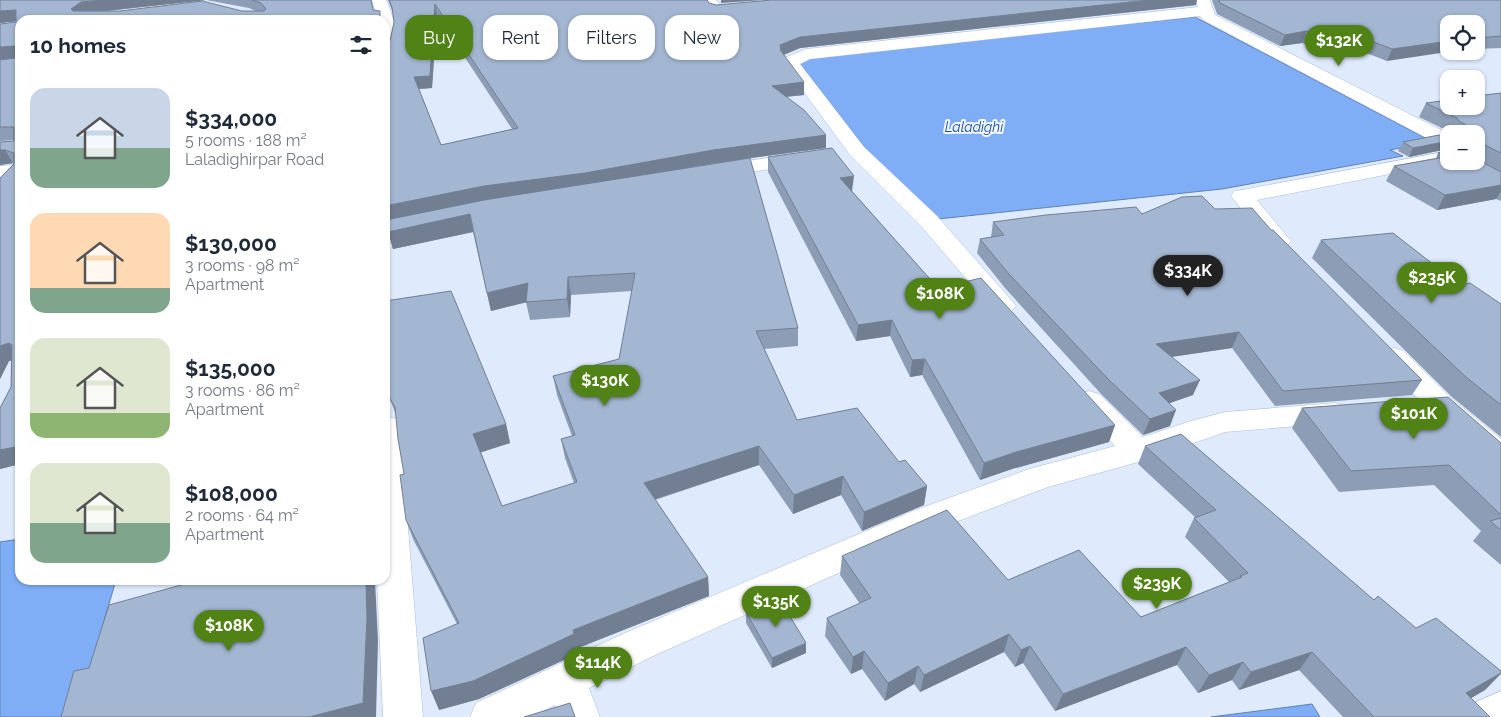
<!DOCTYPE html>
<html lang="en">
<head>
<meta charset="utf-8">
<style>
  body { margin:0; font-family:Raleway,sans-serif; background:#f2f2f3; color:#1f2937; height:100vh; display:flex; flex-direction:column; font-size:19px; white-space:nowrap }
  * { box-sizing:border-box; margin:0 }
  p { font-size:16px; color:#747a83 }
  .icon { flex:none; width:28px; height:28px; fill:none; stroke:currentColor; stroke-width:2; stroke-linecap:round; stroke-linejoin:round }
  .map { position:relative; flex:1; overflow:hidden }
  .side { position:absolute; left:15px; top:15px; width:375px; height:570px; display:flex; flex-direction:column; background:#fff; border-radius:15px; box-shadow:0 1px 4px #0004 }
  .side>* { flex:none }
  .hud { position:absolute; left:405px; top:15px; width:475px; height:45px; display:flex; gap:10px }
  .buttons { position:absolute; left:1440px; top:15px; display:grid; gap:10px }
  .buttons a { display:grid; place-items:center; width:45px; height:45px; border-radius:10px; background:#fff; box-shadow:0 1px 4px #0004; font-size:25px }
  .price { position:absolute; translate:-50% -42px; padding:0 11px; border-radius:18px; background:#508215; color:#fff; font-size:16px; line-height:32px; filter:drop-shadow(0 1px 2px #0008) }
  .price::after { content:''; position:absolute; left:50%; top:30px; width:15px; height:11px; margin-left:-8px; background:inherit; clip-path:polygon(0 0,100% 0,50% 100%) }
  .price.current { background:#222; color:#fff }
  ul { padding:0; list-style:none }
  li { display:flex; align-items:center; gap:15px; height:125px; padding:0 15px }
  li span { display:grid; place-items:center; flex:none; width:140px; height:100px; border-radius:15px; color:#555 }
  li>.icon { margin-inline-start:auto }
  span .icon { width:60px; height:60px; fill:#fffc; stroke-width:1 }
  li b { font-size:21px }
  h2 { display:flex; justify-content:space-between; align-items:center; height:60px; padding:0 15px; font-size:21px }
  .pill { padding:0 18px; border-radius:15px; background:#fff; box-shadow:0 1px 4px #0004; font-size:18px; line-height:45px }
  .pill.current { background:#508215; color:#fff }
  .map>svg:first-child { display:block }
</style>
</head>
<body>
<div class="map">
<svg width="1501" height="717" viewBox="0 0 1501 717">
  <rect width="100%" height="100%" fill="#dfebfd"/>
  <path fill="#7faef6" stroke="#5e81b6" d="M1195,17L1433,142L1390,150L1403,156L1222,189L938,219L865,148L800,64L811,56Z
    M20,539V580H116L76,717H0V542Z
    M1312,704L1320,717H1211Z"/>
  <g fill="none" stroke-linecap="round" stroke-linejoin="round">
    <defs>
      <path id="minor" d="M372,0H386C393,14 400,38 391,52L385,54V20H378Z
        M702,0H716L720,5H750L752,8L750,11C739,14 722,16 711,13Z
        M1196,0H1210L1215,15L1449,134V148L1442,146L1203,20L1200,16L810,59L800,64L864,147L937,216L1012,301L1016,306L1012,311L1003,314L994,311L921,226L850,155L782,62L784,58L806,49L1198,7Z
        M1449,151V161H1456L1257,200L1291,241L1287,246L1279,248L1271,246L1231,196L1234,191L1242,190Z
        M805,153L812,155L815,159L812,163L716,177L709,175L706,171L709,167L716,165Z
        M13,165L20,167V176L8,190L0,191V166Z
        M1394,348L1404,351L1451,398L1501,439V467L1490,464L1431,412L1384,363L1380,357L1384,351Z
        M1089,391L1099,394L1143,437L1191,421L1225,412L1335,403L1345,406L1350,413L1345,420L1335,423L1225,432L1149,459L1048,487L937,529L651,657L589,688L600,717H560L555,705L531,717H470L476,703L625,633L913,511L1029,469L1115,446L1074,401L1079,394Z
        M385,416L396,419L400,426L423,717H383L377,580H385Z
        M1501,691V717H1468L1474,703Z"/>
    </defs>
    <use href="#minor" stroke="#a9bcd9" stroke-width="1"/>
    <use href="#minor" fill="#fff" fill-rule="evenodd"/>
  </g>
  <path fill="#8c9db5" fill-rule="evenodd" d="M0,0H371L373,10L20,20V464L0,469V408L11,387V361H9L0,379V178L14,163L0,165V142L14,141V140L0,141V60L16,22V21L0,23ZM206,0L249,8L256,11H107Z
    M388,0H707L709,3L716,5H1196L800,48L783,55L804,95L786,97L826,135V148L750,158L798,328V346L764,349L797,420L899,462L927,486L924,505L862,531L841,495L793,514L759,465L655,500L708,577L709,596L578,648L579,653L479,699L439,710L457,624L413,539L406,520L404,474L396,415L390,399L506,424L510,443L481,452L502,506L574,483L565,458L561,439L572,436L557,395L553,376L619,359L632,291L571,295L570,317L530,320L526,302L491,311L473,232L393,249L385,215L390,41L394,22L393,13ZM437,15L512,129L441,145L419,89L432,88Z
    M1212,0H1501V48L1476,49V24L1387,61L1343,44L1317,49L1302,43L1280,46L1217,14Z
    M1501,93V201L1496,199L1437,210L1386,181L1394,166L1436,158L1438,153L1476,161V134H1450V132L1419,117L1426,103Z
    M1449,139V147L1447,149L1409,157L1398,151L1403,142Z
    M768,157L852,191L938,288L1115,425L1109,442L1012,469L980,480L922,375L910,377L890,336L856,341L768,172Z
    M1215,209L1271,230L1422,380L1412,395L1275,406L1232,348L1171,357L1193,395L1169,403L1170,426L1143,435L1102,395L1005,288L977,253L980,239L991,237L993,222Z
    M1321,240L1460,285L1501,304V437L1452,397L1312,258Z
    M1302,408L1501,443V565L1473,541L1481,531L1434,485L1339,492L1292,428Z
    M1145,446L1416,628L1501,671V674L1485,690L1471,698L1490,717H1343L1299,670L1239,690L1232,680L1198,693L1177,665L1055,711L1023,663L1015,667L1004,652L920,692L914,684L885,701L862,669L851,674L825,636L827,618L860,604L840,575L842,556L1008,580L1141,617L1229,582L1185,537L1194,518H1196L1138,464Z
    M746,612L806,653L772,668L746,623Z"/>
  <path fill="#727f93" d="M103,0H206L86,13L76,20L71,9L81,2Z
    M721,0H765L721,3Z
    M1149,0H1197L1196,5L800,48L779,57L780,45L800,37Z
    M435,4L437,15L432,88L417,89L414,77Z
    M16,10L20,21L0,23V11Z
    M1306,31L1302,43L1280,46L1285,35Z
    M1348,32L1343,44L1317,49L1322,38Z
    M1449,41V51H1454L1387,61L1392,49Z
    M15,46L20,58L0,60V47Z
    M804,82V95L771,98L772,86Z
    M826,135V148L714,163L387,221L385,215V206L484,186L713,150Z
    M1449,141V147L1447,149L1409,157L1413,148Z
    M0,150H5L13,163L0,165Z
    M854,176L852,191L839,193L840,178Z
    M1501,185V191L1496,199L1437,210L1445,195Z
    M470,214L473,232L393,249L388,232Z
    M568,277L571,295L570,317L567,299Z
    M528,283L532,301L491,311L487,293Z
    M892,320L890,336L856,341L858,325Z
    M1239,332L1232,348L1150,360L1156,344Z
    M9,343L19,358L9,361L0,379V346Z
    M925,359L922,375L910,377L912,360Z
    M1200,380L1193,395L1153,409L1159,393Z
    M1176,410L1170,426L1143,435L1150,419Z
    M506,424L510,443L479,453L473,434Z
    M1115,425L1109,442L1012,469L980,480L984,463L1016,452Z
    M20,446V464L0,469V450Z
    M759,446V465L646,502L644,483Z
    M843,476L841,495L793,514L794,495Z
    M927,486L924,505L862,531L864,512Z
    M708,577L709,596L578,648L579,653L479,699L439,710L431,691L573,630Z
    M366,580H375L378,641L376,717H309Z
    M1009,634L1004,652L920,692L924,675Z
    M806,643V653L772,668V658Z
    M1030,646L1023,663L1015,667L1021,650Z
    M1186,647L1177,665L1055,711L1063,694Z
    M864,651L862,669L851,674L853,657Z
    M1312,652L1299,670L1239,690L1251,672Z
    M1243,662L1232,680L1198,693L1209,675Z
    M918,666L914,684L885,701L888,683Z
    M1501,673L1485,690L1449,711L1466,693Z"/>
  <path fill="#a3b6d2" stroke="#727f93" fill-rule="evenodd" d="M0,0H103L81,2L71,9L73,11H120L202,1L242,11H264L266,9L261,3L252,0H371L373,10L380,11V20H20V446L0,450V408L11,387L12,345L9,343L0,346V178L14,164V153L5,150H0V142L14,141V127H0V60L15,58V46L0,47V24L16,22V10L0,11Z
    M389,0H707L709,3L716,5L772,0H1149L800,37L780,45L781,51L804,82L772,86L804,110L826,135L713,150L585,173L484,186L385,206V43L390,41L394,22L392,7ZM435,4L518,128L441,145L414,77L430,76Z
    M1219,0H1501V36L1476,38V24H1449V41L1392,49L1348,32L1322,38L1306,31L1285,35L1220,3Z
    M1501,93V153L1485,145H1476V134H1459V127L1466,125L1459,121L1457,118L1426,103L1449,100V106H1476V96Z
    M1439,135L1449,139V141L1413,148L1403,142Z
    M832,148L854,176L840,178L938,288L981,278L1115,425L1016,452L984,463L925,359L912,360L892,320L858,325L768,157Z
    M1449,151V161H1476V159L1501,172V185L1445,195L1394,166L1445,157L1438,153Z
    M750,158L798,328L756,331L797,420L857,408L899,462L905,460L927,486L864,512L843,476L794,495L759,446L644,483L708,577L573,630L574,634L473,681L431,691L423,638L459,623L406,520L400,475L404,474L398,439L395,407L390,399L385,368V301L451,291L506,424L473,434L502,506L577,482L561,439L575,435L553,376L619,359L635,273L568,277L567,299L526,302L528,283L487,293L470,214L388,232L386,220L484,200Z
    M1202,196L1215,209L1252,208L1271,230H1273L1422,380L1283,391L1239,332L1156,344L1200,380L1159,393L1176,410L1150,419L1108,379L1009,274L980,239L1004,235L993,222L1046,215L1136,207L1142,214L1182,197Z
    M1393,233L1460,285L1470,283L1501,304V405L1466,377L1321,240Z
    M1448,397L1501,443V515L1449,465L1351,471L1302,408Z
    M1181,434L1374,600L1378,596L1416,628L1436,618L1501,671V673L1466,693L1490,717H1374L1312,652L1251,672L1243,662L1209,675L1186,647L1063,694L1030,646L1021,650L1009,634L924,675L918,666L888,683L864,651L853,657L827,618L871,598L842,556L947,510L1008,580L1079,550L1141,617L1242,577L1240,576L1248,573L1194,518L1216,510L1145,446Z
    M1501,518V530L1490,521Z
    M199,580H366L367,618L363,703L309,717H61L74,671L89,668L109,605Z
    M779,598L806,643L772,658L746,612Z
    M570,703L575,717H524Z"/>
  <g text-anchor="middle" stroke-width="4" stroke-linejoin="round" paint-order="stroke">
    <g font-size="14" font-style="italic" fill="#134da0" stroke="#f3f7fe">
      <text x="974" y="132">Laladighi</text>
    </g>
  </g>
</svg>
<div class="buttons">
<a><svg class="icon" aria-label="locate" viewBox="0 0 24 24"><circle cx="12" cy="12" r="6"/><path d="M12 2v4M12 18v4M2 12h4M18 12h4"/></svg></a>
<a>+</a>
<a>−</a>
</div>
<b class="price" style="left:1339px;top:67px">$132K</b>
<b class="price current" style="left:1188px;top:297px">$334K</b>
<b class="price" style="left:1432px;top:304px">$235K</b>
<b class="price" style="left:940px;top:320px">$108K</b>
<b class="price" style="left:605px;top:407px">$130K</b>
<b class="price" style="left:1414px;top:440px">$101K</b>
<b class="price" style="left:1157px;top:610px">$239K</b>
<b class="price" style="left:776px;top:628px">$135K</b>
<b class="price" style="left:229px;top:652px">$108K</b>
<b class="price" style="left:598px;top:689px">$114K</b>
<div class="hud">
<a class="pill current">Buy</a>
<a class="pill">Rent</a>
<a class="pill">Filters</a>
<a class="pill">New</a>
</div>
<section class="side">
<h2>10 homes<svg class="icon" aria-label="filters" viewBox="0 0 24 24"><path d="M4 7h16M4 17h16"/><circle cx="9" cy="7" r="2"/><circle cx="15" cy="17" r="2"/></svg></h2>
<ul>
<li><span style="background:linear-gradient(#c9d6e8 60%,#7fa58c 0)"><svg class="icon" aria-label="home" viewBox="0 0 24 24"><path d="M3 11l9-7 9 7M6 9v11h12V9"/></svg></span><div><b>$334,000</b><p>5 rooms · 188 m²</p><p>Laladighirpar Road</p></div></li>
<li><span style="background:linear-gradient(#ffd9b3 75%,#7fa58c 0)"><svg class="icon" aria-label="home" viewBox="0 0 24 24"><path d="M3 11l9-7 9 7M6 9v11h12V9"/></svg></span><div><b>$130,000</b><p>3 rooms · 98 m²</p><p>Apartment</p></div></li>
<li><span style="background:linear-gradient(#dfe7d0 75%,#8fb573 0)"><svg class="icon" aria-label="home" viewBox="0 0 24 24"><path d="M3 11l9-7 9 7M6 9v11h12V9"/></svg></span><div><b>$135,000</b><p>3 rooms · 86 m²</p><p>Apartment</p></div></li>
<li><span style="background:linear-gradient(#dfe7d0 60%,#7fa58c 0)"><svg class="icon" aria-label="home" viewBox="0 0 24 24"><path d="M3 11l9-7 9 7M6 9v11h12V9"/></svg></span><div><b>$108,000</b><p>2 rooms · 64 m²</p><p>Apartment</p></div></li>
</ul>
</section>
</div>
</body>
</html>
